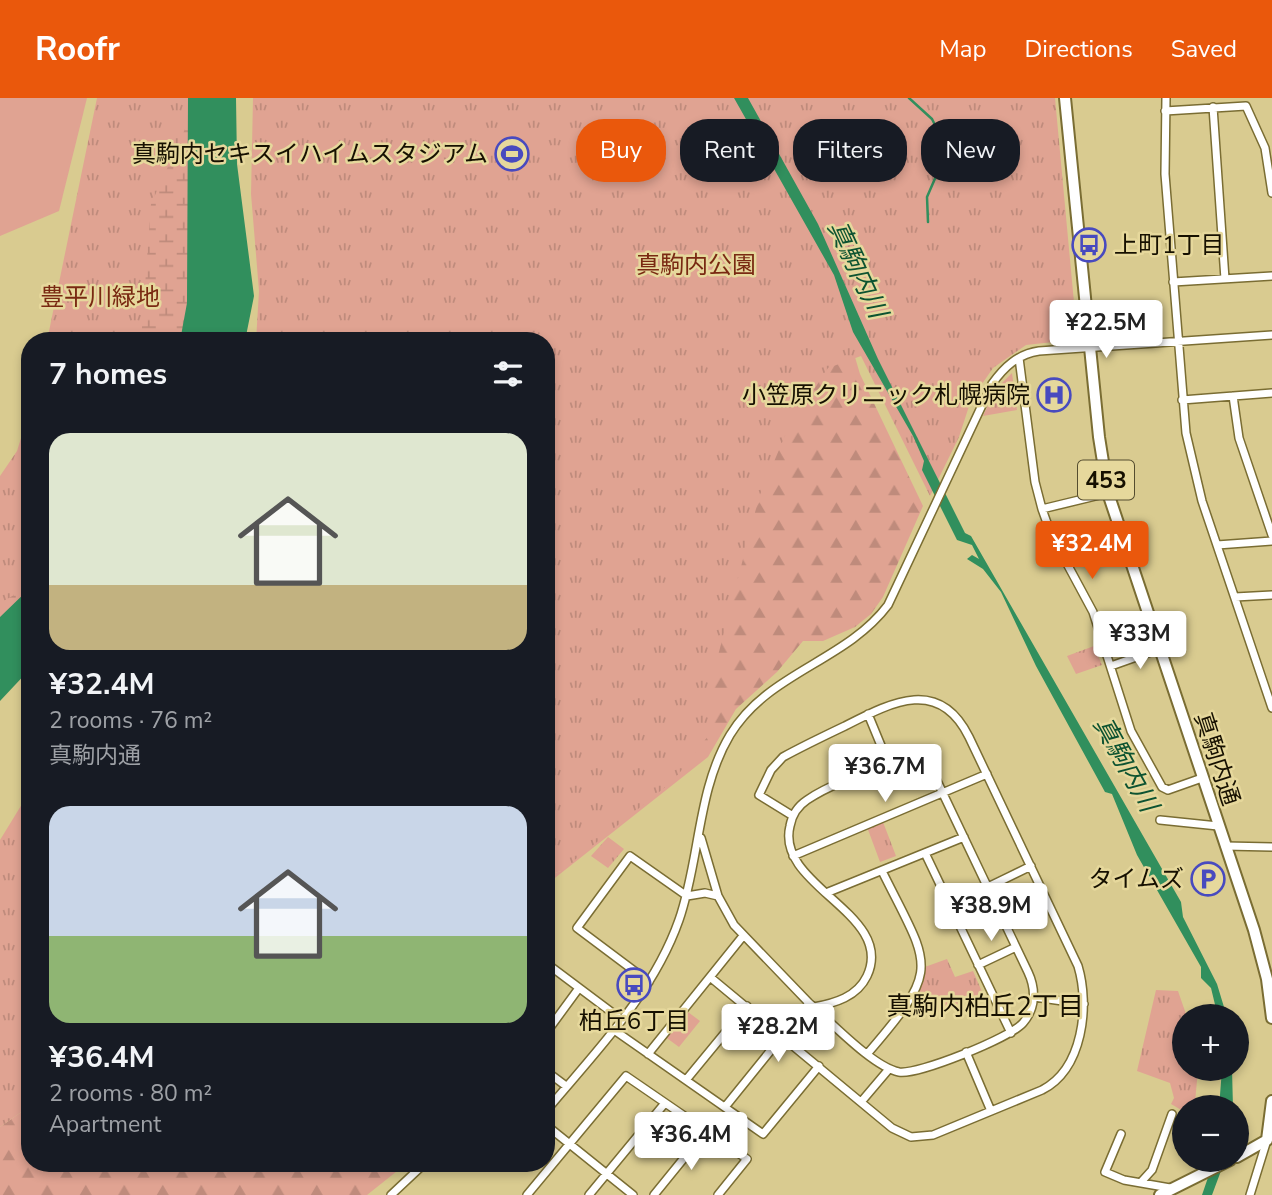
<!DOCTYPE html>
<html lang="en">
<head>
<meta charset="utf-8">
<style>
  body { margin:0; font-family:"Nunito Sans","Noto Sans JP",sans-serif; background:#242831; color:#f1f3f6; height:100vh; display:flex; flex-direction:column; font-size:26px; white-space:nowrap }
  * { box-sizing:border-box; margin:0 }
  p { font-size:23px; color:#9ea1a6 }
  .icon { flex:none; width:38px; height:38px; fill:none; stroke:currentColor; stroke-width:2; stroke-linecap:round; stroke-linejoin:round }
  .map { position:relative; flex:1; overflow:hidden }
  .drawer { position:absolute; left:21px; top:234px; width:534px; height:840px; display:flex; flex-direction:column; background:#171b24; border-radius:28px; box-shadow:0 4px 10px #0003 }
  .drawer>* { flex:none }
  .guide { position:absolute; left:576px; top:21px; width:590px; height:63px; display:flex; gap:14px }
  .fabs { position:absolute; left:1172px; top:906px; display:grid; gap:14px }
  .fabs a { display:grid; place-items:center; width:77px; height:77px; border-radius:50%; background:#171b24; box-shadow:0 4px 10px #0003; font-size:35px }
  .price { position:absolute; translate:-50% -60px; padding:0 16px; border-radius:7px; background:#fff; color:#222; font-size:23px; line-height:46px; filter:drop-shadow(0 2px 4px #0008) }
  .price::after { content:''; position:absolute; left:50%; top:42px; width:21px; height:16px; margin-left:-10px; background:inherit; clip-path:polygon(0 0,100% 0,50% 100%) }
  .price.on { background:#ea580c; color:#fff }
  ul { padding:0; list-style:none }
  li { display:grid; align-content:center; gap:14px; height:371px; padding:0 28px }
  li span { display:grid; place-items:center; height:217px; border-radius:21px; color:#555 }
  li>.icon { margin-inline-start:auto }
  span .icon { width:126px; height:126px; fill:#fffc; stroke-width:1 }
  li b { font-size:30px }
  h2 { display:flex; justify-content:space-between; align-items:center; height:84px; padding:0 28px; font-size:30px }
  .chip { padding:0 24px; border-radius:28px; background:#171b24; box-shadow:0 4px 10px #0003; font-size:24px; line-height:63px }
  .chip.on { background:#ea580c; color:#fff }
  header { display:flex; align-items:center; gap:42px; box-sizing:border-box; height:98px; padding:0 35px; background:#ea580c; color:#fff }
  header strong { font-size:33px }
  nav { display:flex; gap:38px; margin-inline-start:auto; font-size:24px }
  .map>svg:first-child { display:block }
</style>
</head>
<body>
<header>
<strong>Roofr</strong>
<nav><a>Map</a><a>Directions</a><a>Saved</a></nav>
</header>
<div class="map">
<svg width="1272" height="1097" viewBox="0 0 1272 1097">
  <defs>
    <pattern id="forest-firs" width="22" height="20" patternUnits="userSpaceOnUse" patternTransform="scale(1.75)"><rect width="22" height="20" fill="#e0a392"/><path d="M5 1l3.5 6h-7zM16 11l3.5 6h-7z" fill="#bf8b7c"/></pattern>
    <pattern id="wetland-marsh" width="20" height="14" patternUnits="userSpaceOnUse" patternTransform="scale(1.75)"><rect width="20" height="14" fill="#e0a392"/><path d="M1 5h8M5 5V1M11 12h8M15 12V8" fill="none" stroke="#bf8b7c"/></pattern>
    <pattern id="park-tufts" width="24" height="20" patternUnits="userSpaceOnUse" patternTransform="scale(1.75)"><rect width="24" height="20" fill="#e0a392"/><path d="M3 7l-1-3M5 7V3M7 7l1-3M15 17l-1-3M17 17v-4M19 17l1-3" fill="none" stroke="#bf8b7c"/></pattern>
  </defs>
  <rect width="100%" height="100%" fill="#d9cb90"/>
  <path fill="#e0a392" d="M0,0H87L59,113L0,138Z"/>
  <path fill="url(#forest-firs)" d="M847,232L860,276L923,408L883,499L871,516L855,529L823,543H803L777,574L736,611L708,659L546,787V778L561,773L546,670Z
    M30,1008V1066H406L367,1097H0V1029Z"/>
  <path fill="url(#wetland-marsh)" d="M188,22L206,102L209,243H131L147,73Z
    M30,481V500L0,530V503Z"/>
  <path fill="url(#park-tufts)" d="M97,0H188L190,20L151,106L141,243H47Z
    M253,0H1055L1077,237L1072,242L1026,247L993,270L971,302L959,339L930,398L861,258L828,270L787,333L759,399L712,581V633L674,682L561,773L546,778V243H256L259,193L251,96Z
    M1012,275L1017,312L983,318L995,292Z
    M30,311V488L0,505V378L17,353Z
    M1094,548L1102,567L1076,576L1067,558Z
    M30,693V1008L0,1029V742Z
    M883,724L896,758L880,764L867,729Z
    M608,739L624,751L608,770L591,758Z
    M947,861L955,879L973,873L983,896L929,918L918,892L922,870Z
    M1156,892L1178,893L1187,919L1185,971H1198L1195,1005L1183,1013L1171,1006L1174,1000L1170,985L1137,973Z
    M684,911L700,923L679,949L664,938Z"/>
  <path fill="#318f5d" d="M188,0H236L237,66L254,198L245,243H180L187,205Z
    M734,0H748L818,126L878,261L965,435L971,438L1181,804L1183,819L1217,886L1227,919H1218L1211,890L1201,880V869L1137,757L1112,696L1105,694L1036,568L1001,494L983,471L967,461L972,457L979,461L972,447L957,442L922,372L924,363L913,338L853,234L834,177Z
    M30,490V571L0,603V519Z
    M1222,971H1232L1233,1010H1219Z
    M1214,1062H1225L1212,1097H1202Z"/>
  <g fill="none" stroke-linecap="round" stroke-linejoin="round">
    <path stroke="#318f5d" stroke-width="2.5" d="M909,0L932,21L943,43L940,69L927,99L928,124"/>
    <defs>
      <path id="minor" d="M1166,0L1165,76L1186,335L1202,403L1272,610
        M1213,9L1225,181
        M1165,13L1246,8L1265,50L1272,95
        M1173,184L1272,178
        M1019,260L1035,384L1042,411L1051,436L1093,514L1131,633L1162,689L1168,692L1202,680
        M1233,298L1239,340L1272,437
        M1182,302L1272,295
        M1042,411L1108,395
        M1217,447L1272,443
        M1235,499L1272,497
        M1111,568L1159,551
        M868,616L889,667
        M1160,722L1218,728
        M701,740L718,798L734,827L809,905C830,923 873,969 899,974C918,977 1010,940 1023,925C1036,910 1036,891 1028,874L937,683C926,668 909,660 891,666C865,675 830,686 807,702C798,708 792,717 790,728C775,788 896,816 867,878C857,899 835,905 814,909
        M1225,748L1272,749
        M925,755L1011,935
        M793,758L987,676
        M988,789L1031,768
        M826,795L964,739
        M546,865L622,922
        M978,867L1016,849
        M710,879L892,1030L911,1039L933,1037L1042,992C1083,971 1090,908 1078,868L969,639C939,578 890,605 845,628C824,638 803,648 783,659L771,672L759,697L793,718
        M649,884L577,830L630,758L687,798L705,795L718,798
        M1034,899L1084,906
        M614,932L763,1036L819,968
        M546,935L579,890
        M966,954L991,1013
        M868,955C943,868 930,870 882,773
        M648,956L743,838
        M546,973L566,988
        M686,982L747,908
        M861,1004L889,971
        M725,1009L809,905
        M546,1013C596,953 653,896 679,822C700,762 697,692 730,637C768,574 845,564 888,507L992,286C1004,269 1018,256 1039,253L1272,237
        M546,1027L633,1097
        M1121,1036L1105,1074L1124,1082L1170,1090
        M1142,1083L1152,1072L1172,1016
        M391,1097L424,1066
        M527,1097L626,978L747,1061L718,1097
        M589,1097L665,1005
        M654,1097L706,1033
        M1250,1097L1267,1042"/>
      <path id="highway" d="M1065,0L1099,339L1108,395L1254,832L1267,881L1272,920
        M1237,1059L1267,1042L1272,1003
        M1160,1097L1230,1062"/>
    </defs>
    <use href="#minor" stroke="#7a6d33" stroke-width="10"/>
    <use href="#highway" stroke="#7a6d33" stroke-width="14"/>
    <use href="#minor" stroke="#fff" stroke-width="7"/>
    <use href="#highway" stroke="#fff" stroke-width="10"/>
  </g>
  <defs>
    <symbol id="stadium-ring" viewBox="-11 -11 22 22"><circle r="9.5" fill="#e6d89c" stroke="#484abf" stroke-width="1.5"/><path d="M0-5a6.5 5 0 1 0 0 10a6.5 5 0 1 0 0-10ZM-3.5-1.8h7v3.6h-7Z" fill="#484abf"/></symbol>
    <symbol id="bus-ring" viewBox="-11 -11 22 22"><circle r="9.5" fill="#e6d89c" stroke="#484abf" stroke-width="1.5"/><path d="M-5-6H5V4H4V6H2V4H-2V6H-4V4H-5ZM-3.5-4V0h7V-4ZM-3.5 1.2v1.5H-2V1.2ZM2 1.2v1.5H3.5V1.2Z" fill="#484abf"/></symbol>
    <symbol id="hospital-ring" viewBox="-11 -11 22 22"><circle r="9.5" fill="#e6d89c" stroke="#484abf" stroke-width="1.5"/><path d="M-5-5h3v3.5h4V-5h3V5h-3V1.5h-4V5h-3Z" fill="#484abf"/></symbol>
    <symbol id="parking-ring" viewBox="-11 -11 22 22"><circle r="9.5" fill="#e6d89c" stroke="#484abf" stroke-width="1.5"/><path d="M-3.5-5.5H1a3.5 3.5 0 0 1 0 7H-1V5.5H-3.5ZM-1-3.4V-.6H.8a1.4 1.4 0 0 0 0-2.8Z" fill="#484abf"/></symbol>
  </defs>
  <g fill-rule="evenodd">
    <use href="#stadium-ring" x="493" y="37" width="38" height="38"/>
    <use href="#bus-ring" x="1070" y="128" width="38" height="38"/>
    <use href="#hospital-ring" x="1035" y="278" width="38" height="38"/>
    <use href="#parking-ring" x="1189" y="762" width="38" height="38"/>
    <use href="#bus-ring" x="615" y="868" width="38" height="38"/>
  </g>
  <g text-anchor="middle" stroke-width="5" stroke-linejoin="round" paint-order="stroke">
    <rect fill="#e6d89c" stroke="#544c2f" stroke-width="2" x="1078" y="362.5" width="56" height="39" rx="5"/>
    <g font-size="23" font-weight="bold" fill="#161000">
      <text x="1106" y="390">453</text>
    </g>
    <g font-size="24" fill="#161000" stroke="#e6d89c" text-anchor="end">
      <text x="488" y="64">真駒内セキスイハイムスタジアム</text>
      <text x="1114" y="155" text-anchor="start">上町1丁目</text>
      <text x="1030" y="305">小笠原クリニック札幌病院</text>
      <text x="1184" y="789">タイムズ</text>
      <text x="634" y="931" text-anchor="middle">柏丘6丁目</text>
    </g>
    <g font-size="24" fill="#792912" stroke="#e6d89c">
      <text x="696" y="175">真駒内公園</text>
      <text x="100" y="207">豊平川緑地</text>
    </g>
    <g font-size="24" fill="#161000" stroke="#e6d89c">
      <text transform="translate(1217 661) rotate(72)" y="8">真駒内通</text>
    </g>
    <g font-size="26" font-style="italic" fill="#0d5331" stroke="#e6d89c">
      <text transform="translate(858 171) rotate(65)" y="9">真駒内川</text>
      <text transform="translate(1126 666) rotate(61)" y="9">真駒内川</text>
    </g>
    <g font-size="26" fill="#161000" stroke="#e6d89c">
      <text x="985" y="917">真駒内柏丘2丁目</text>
    </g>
  </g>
</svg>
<div class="fabs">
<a>+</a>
<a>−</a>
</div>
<b class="price" style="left:1106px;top:262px">¥22.5M</b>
<b class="price on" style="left:1092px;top:483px">¥32.4M</b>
<b class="price" style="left:1140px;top:573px">¥33M</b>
<b class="price" style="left:885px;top:706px">¥36.7M</b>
<b class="price" style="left:991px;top:845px">¥38.9M</b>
<b class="price" style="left:778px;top:966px">¥28.2M</b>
<b class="price" style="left:691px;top:1074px">¥36.4M</b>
<div class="guide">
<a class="chip on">Buy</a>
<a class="chip">Rent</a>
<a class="chip">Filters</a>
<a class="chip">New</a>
</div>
<section class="drawer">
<h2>7 homes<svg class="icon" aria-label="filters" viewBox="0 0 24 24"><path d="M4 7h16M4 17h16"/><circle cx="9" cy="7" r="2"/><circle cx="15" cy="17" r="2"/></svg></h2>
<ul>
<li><span style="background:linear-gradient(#dfe7d0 70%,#c2b280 0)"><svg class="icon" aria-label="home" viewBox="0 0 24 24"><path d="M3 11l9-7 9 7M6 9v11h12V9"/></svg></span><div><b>¥32.4M</b><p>2 rooms · 76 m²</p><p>真駒内通</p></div></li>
<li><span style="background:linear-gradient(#c9d6e8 60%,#8fb573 0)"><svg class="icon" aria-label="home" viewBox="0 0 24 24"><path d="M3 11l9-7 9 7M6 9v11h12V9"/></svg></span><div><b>¥36.4M</b><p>2 rooms · 80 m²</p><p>Apartment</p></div></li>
</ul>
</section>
</div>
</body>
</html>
